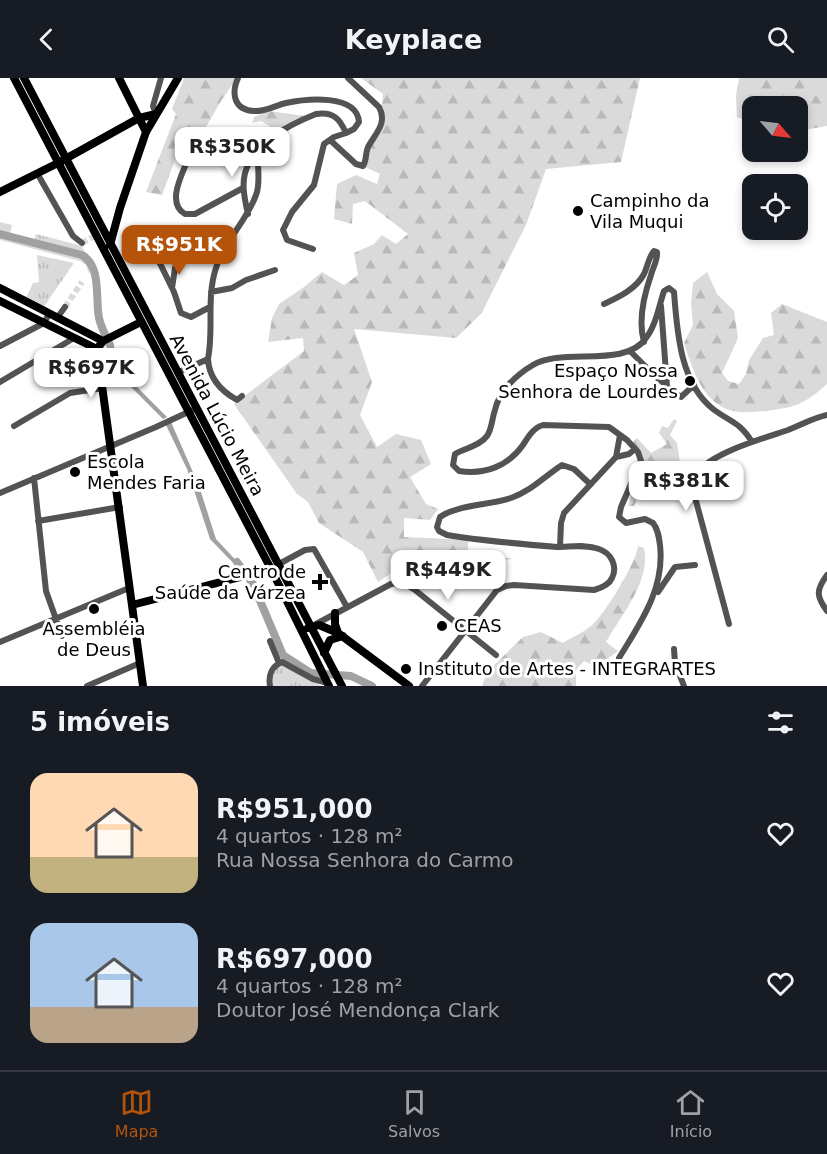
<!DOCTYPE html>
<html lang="pt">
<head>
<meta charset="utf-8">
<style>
  body { margin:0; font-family:"DejaVu Sans",sans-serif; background:#242831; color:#f1f3f6; height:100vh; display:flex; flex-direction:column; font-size:22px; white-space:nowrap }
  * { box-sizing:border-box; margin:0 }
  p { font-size:20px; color:#9ea1a6 }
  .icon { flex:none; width:33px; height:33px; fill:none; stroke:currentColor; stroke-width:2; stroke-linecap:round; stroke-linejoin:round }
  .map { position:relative; height:608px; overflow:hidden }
  .drawer { display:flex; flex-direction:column; background:#171b24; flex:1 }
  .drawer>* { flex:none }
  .needle { width:39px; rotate:118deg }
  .fabs { position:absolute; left:742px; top:18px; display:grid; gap:12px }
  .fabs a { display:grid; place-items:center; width:66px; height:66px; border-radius:12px; background:#171b24; box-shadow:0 3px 9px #0003; font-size:30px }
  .price { position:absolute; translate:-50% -51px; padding:0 14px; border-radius:12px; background:#fff; color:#222; font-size:20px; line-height:39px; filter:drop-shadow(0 2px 3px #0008) }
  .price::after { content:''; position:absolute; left:50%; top:36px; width:18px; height:14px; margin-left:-9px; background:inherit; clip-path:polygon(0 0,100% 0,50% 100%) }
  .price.active { background:#b45309; color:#fff }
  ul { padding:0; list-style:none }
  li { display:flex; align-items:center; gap:18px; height:150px; padding:0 30px }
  li span { display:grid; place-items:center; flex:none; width:168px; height:120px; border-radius:18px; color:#555 }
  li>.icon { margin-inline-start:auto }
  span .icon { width:72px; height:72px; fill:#fffc; stroke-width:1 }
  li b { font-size:26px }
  h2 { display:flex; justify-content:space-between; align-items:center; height:72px; padding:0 30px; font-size:26px }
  header { display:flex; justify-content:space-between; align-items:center; height:78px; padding:0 30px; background:#171b24; font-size:27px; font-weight:600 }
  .menu { display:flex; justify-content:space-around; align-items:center; height:84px; border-top:2px solid #363941; background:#171b24; font-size:16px; color:#9ea1a6 }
  .menu a { display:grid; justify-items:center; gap:3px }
  .menu .active { color:#b45309 }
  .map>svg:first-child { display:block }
</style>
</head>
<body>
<header><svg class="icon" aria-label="back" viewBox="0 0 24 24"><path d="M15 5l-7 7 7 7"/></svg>Keyplace<svg class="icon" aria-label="search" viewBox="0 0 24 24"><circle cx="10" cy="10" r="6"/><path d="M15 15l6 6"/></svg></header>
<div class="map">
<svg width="827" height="608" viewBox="0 0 827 608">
  <defs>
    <pattern id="grass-tufts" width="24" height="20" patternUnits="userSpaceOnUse" patternTransform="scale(1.5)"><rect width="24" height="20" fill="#dadada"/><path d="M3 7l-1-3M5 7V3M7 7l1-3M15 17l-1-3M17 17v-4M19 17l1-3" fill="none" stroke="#b9b9b9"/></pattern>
    <pattern id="forest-firs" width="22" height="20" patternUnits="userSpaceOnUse" patternTransform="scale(1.5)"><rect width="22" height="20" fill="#dadada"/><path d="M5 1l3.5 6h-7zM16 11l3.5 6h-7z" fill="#b9b9b9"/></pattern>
  </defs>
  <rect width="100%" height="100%" fill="#fff"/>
  <path fill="url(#grass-tufts)" d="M0,144L12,147L9,160L33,166L36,156L82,168L90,187L89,196L86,187L80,183L0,162Z
    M37,177L74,185L43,230L26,220L33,205L39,204Z
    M280,586L322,608H271V595Z"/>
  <path fill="url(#forest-firs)" d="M184,0H237L221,23L191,75L179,71L162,117L146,114L176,36L172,31Z
    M361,0H640L621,84L546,91L526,147L481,236L456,260L354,251L372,304L360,337L377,369L396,356L421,362L431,386L410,399L426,426L438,431L430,442L404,440V459L468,462V480H512L472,500L453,485H406L378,504L363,474L319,445L308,424L297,416L234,326L304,273L303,260L268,264L272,240L279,226L304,209L322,194L344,207L358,197L354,175L374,166L382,157L396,166L408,156L365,123L353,126L352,146L334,141L337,106L356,97L377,106L380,96L363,88L373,58L380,49L383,16Z
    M739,0H827V48L798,53V28H753V44L737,39L736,18Z
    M269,33L305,38L277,53L261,43L252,45L254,39Z
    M707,194L717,216L734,233L738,260L722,295L728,303L739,306L746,296L749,282L763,260L774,257L771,235L782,226L827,244V306C805,326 794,330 765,333C753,334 736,336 724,330C700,318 692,289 684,265L693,247L691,225L693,205Z
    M674,341L677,343L670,357L677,365L681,391L673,389L671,399L660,406L656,417L647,421L644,418H639L634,428H628L643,379L633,364L637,360L651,375L667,366L659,355L662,348L668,350Z
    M638,468L644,470C651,503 622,536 606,564L618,573L597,589L584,583L576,592V608H482L487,594L523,559L541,554L563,565C572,559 583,555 591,548C604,538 637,483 638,468Z"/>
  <path fill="#a1a1a1" d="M111,264L135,307L167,339L163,341L132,310L106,267Z
    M171,344L199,408L216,461L244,491L240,492L210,461L187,391L166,347Z"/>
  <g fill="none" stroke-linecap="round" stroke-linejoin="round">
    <path stroke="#a1a1a1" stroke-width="8" d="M0,156L82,177C102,189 95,220 99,240C101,249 106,259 110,267
      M237,484L253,506L283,577L311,595L351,598L372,608"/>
    <path stroke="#d9d9d9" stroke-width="6" stroke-dasharray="6 3" stroke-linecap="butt" d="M82,165L96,157
      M65,229L82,204"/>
    <path stroke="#535353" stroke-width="6" d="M238,0C231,16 234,32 254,33C265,34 276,27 286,25C305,21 357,15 359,44L354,51L346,55
      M158,31H154L153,28L161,0
      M330,62L356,86L363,88C367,82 365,76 368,69C375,56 388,45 379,29L348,0
      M188,81C182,97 166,125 185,136H195L243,110
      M37,95L73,158L82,165
      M248,136C244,119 240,101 249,85C252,81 256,79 259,75C272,55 294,45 316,36C333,33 340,41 346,55L334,59L324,66L314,107L292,134L283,152L287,162L313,171
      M146,157L174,214L181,235L191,239L210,229
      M172,210L175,190L181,179L179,171
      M211,214L232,210L246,202L275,192
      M604,226C619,219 636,211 644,196C648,188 648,180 654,173L657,174C658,182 653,189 651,197C644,217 638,243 644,264
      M661,228L667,308
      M57,240L65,229
      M0,268L44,245L49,236
      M630,273L656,299L681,319L694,307
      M208,281C209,301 221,313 237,322L242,318
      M179,294L208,281C214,251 206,220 216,190C224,163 247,143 256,117C261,105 257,89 258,76
      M0,304L74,260
      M14,348L70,315L103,310
      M616,379L629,376L635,371
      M34,400L46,513L62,558
      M0,415L156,349L197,330
      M38,443L120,429
      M560,469L561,445L564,435L616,379L620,357
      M279,486L305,472L314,471L347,529
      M827,497C816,512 816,518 827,533
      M658,514L675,489L695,487
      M316,546L391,506L402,504L415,512L496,577
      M729,546L696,423C695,416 692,406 694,400C704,376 765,360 788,352C801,347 813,340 827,337
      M270,563L279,585
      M0,564L129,510
      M674,571L675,585L684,608
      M619,580C641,544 665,510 660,467C659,459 658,451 653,445L645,441L626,445L619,439L621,429L641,383L638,374L627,362L609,349L543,347C533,350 528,359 523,367C508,388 485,397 459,393L453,387L455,376C465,370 480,368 487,358C492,351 492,340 495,332C499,313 516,297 533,287C563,269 625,291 646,260C656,247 659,228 664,213L669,210L674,214C677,253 680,305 713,331C730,344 740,344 752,364
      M87,608L140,585
      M270,608C268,597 272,588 282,584L313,601L328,605
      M422,608L497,512L506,508L514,507L594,512C601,510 609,507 612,500C618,488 611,475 599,471C586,466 570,469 557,469C520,466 483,463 447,457L439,453L437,449L440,439C456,427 491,427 511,420C531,413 545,398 562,387L574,391L590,406"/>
    <path stroke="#000" stroke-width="8" d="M14,0L271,491L329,608
      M24,0L342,608
      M119,0L146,54
      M0,114L58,85L139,40L156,36
      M110,167L120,130L146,54L178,0
      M0,210L103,263
      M0,223L97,271
      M141,244L103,263L97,271L143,608
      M132,527L271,491
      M335,535V546L338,555
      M308,550L319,547L338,555L409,608
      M324,575L330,562L343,558"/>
  </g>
  <g fill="#000" stroke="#fff" stroke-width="2">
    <circle cx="578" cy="133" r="6"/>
    <circle cx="690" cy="303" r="6"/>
    <circle cx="75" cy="394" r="6"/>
    <path d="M317 495h6v6h6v6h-6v6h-6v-6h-6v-6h6z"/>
    <circle cx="94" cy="531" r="6"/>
    <circle cx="442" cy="548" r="6"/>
    <circle cx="406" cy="591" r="6"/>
  </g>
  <g text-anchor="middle" stroke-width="6" stroke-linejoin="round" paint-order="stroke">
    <g font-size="18" fill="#000" stroke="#fff" text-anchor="start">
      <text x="590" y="129">Campinho da<tspan x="590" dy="21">Vila Muqui</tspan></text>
      <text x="678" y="299" text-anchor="end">Espaço Nossa<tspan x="678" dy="21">Senhora de Lourdes</tspan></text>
      <text x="87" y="390">Escola<tspan x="87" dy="21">Mendes Faria</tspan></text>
      <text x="306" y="500" text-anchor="end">Centro de<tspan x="306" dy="21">Saúde da Várzea</tspan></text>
      <text x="454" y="554">CEAS</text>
      <text x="94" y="557" text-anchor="middle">Assembléia<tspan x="94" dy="21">de Deus</tspan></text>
      <text x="418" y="597">Instituto de Artes - INTEGRARTES</text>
    </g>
    <g font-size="18" fill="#000" stroke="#fff">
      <text transform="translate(217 337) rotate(62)" y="6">Avenida Lúcio Meira</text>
    </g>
  </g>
</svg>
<div class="fabs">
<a><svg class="needle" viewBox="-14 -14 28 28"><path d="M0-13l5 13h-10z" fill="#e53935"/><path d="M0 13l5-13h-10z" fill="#9ea1a6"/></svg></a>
<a><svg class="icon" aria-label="locate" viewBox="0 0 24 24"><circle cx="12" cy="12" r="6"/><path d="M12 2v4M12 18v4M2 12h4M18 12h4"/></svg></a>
</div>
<b class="price" style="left:232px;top:100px">R$350K</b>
<b class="price active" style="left:179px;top:198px">R$951K</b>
<b class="price" style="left:91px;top:321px">R$697K</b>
<b class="price" style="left:686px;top:434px">R$381K</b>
<b class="price" style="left:448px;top:523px">R$449K</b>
</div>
<section class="drawer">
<h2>5 imóveis<svg class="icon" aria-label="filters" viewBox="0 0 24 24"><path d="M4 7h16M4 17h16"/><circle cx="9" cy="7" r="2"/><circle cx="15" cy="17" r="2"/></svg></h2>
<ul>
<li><span style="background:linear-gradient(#ffd9b3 70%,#c2b280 0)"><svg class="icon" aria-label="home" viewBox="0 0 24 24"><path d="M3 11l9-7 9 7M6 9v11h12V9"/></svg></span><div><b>R$951,000</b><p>4 quartos · 128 m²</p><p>Rua Nossa Senhora do Carmo</p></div><svg class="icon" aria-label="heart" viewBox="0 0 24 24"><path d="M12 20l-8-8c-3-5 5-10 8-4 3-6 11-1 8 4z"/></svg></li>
<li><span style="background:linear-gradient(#a9c7e8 70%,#b9a48a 0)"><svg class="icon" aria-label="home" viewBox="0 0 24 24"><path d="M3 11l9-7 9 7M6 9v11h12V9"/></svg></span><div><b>R$697,000</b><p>4 quartos · 128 m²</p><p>Doutor José Mendonça Clark</p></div><svg class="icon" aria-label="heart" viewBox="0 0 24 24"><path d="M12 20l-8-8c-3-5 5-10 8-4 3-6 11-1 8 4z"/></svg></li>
</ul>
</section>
<nav class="menu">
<a class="active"><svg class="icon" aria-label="map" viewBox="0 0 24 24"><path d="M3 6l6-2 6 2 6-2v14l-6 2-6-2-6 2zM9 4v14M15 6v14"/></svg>Mapa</a>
<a><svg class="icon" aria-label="saved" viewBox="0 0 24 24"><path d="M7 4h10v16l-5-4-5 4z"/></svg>Salvos</a>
<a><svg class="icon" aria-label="home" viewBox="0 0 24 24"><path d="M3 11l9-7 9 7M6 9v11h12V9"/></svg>Início</a>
</nav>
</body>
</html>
